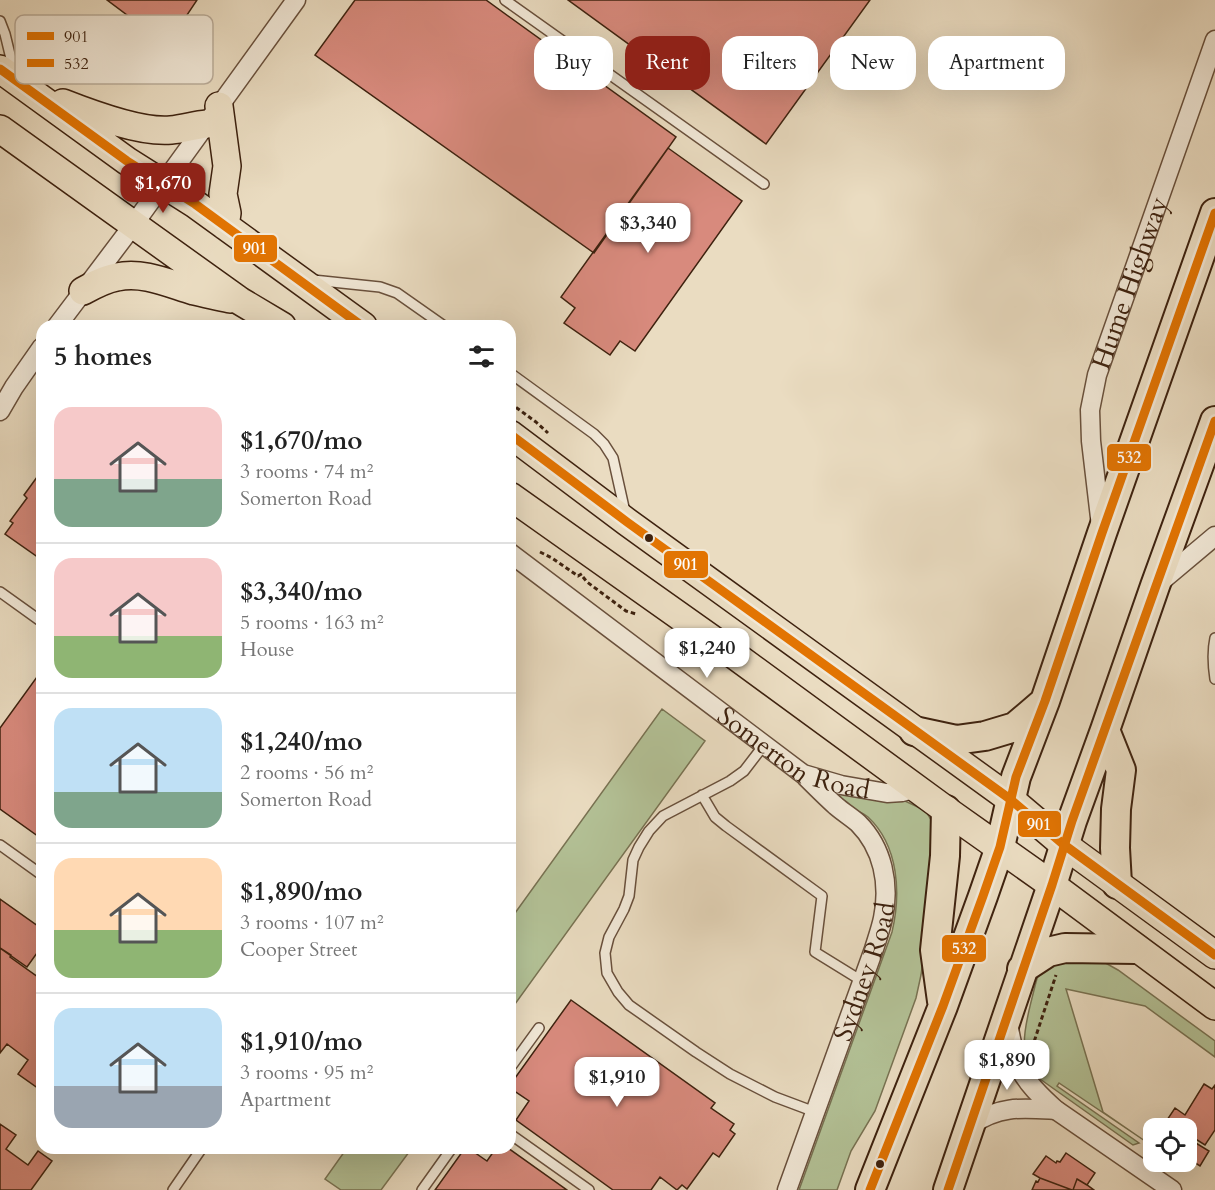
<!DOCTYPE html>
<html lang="en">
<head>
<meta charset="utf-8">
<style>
  body { margin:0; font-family:Cardo,serif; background:#f2f2f2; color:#222; height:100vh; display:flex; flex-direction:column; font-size:22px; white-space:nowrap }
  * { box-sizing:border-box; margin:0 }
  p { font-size:20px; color:#767676 }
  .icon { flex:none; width:33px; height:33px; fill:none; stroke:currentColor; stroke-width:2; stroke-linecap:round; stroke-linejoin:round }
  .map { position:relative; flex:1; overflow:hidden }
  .side { position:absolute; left:36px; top:320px; width:480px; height:834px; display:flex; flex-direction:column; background:#fff; border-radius:18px; box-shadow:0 6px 24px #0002 }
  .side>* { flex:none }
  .banner { position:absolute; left:534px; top:36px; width:570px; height:54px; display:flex; gap:12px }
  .buttons { position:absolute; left:1143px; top:1118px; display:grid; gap:12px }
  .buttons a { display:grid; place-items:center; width:54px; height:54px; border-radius:12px; background:#fff; box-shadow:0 6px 24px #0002; font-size:30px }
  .price { position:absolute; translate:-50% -51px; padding:0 14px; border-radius:12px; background:#fff; color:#222; font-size:20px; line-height:39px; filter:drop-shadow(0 2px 3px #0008) }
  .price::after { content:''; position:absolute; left:50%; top:36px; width:18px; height:14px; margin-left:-9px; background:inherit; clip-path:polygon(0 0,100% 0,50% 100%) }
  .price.on { background:#8f2418; color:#fff }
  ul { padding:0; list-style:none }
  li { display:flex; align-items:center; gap:18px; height:150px; padding:0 18px }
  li+li { border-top:2px solid #e0e0e0 }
  li span { display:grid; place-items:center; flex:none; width:168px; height:120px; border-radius:18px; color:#555 }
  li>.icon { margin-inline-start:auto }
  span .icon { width:72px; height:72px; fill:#fffc; stroke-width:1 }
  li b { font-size:26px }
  h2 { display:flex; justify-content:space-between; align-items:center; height:72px; padding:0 18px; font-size:26px }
  .pill { padding:0 21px; border-radius:18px; background:#fff; box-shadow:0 6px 24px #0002; font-size:21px; line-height:54px }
  .pill.on { background:#8f2418; color:#fff }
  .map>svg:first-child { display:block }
</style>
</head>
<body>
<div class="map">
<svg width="1215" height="1190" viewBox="0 0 1215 1190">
  <rect width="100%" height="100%" fill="#eadcc1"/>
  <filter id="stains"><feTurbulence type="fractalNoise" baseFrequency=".00333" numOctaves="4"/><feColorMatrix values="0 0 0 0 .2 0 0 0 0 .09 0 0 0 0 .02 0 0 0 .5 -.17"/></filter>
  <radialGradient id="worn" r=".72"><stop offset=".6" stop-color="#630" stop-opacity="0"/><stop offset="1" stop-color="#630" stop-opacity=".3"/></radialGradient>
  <path fill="#b3c196" stroke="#787252" stroke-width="1.5" d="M662,709L705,741L510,1011V920Z
    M829,791L896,799L905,801L920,808L927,813L933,823L935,878L921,975L916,998L875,1111L851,1151L837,1190H799L892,932C901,894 899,846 868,817C862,812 854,810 848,806C841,802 835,796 829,791Z
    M1047,959L1102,961L1118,970L1215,1041V1057L1145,1006L1066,989L1103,1112L1145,1141L1059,1083L1057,1086L1139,1143L1133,1145L1040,1079C1016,1056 1025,1027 1032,998C1036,983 1037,972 1047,959Z
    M347,1148H412L381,1190H341L325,1179Z"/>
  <path fill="#d88a7d" stroke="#3e220f" stroke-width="1.5" d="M107,0H197L167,45Z
    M355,0H486L676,137L594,253L315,55Z
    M568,0H870L766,144Z
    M668,148L742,201L635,351L620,341L610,355L564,323L575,308L561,297Z
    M40,473L42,474V560L5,534L13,523L10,521L27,498L24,495Z
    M42,670V839L0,809V728Z
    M0,899L42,929V946L27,967L0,948Z
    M0,948L11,955L10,957L42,980V1091L18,1074L28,1060L7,1044L0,1053Z
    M571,1000L715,1103L711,1108L734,1124L730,1130L735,1134L719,1157L713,1153L687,1189L682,1185L677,1190L660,1177L651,1190H613L516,1120L529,1101L510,1088V1085Z
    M1204,1084L1212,1089L1215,1085V1130L1205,1145L1186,1133V1128H1179L1167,1120L1175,1108L1185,1115Z
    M0,1124L16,1135L6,1149L28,1165L38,1151L52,1161L31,1190H0Z
    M1186,1137L1209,1151L1200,1166L1186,1157Z
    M465,1148H468L487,1161L496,1148H508L567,1190H435Z
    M1066,1153L1095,1173L1087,1185L1077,1179L1073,1190H1072L1040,1178L1033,1174L1046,1156L1056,1163L1057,1161L1060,1162Z
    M1040,1178L1072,1190H1032L1036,1181L1038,1182Z
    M1077,1179L1087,1185L1094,1190H1073Z"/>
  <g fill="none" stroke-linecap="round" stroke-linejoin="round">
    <defs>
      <path id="service" d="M505,0L764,184
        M0,21L5,34L14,71
        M313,280L380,287L397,293L444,326
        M510,373L594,434L604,444L613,458L625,512
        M0,592L42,622
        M1215,638C1212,652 1213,666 1215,679
        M764,745L744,771L730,781L663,816L649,831L639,847L633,860L629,896L624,909L609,937L605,953L607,973L618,992L629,1005L696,1052L730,1074L775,1097L815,1112
        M702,795L715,817L726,826L822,896L815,952L862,981
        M0,845L42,875
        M510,1068L539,1028
        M510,1134L589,1190
        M173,1190L202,1148
        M422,1190L452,1148"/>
      <g id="minor">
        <path d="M57,326L134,224L296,0"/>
        <path d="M0,411L14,387L42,347"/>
        <path id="s1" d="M1101,526L1091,441L1090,410L1097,375L1215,40"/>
        <path id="s2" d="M510,553L803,774L841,785L887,793L902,792L916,788"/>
        <path d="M1159,583L1215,536"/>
        <path d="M1008,1023C1016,1069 1021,1079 1056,1110L1172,1190"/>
        <path d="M971,1125C1000,1105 1023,1108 1056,1110"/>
        <path id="s3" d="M787,1190L874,949C877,939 881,928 883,918C890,884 883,848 858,823C851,817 843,812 836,806C826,797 816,787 806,777"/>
      </g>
      <path id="primary" d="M0,69L127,161L195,204L363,326
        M63,103C91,114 141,133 171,130C183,129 195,125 207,124
        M219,106L227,166L223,194L227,213L225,226
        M0,129L240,301L282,326
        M83,291C94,285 105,279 117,277C143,271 170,284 194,291C206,294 218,296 230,299
        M510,434L627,522L1010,799L1063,844L1215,955
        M510,496L726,649L946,810L1052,885L1215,1006"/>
      <path id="trunk" d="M1105,730L1121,770L1116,809L1115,848L1117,884
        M914,731L956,740L985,736L1015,727L1042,704
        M1022,969L1048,952L1065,948L1136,949
        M942,1001L935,950L945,856L946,810
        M870,1190L943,1006L983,896L1000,847L1016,777L1045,701L1102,533L1215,213
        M948,1190L1052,885L1072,821L1105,730L1155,586L1215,421"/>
    </defs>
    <use href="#service" stroke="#69503c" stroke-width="12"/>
    <use href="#minor" stroke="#69503c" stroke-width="21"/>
    <use href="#primary" stroke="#3e220f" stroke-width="30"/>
    <use href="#trunk" stroke="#3e220f" stroke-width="32"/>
    <path stroke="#3e220f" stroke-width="3" stroke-dasharray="4.5 3" stroke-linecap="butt" d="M510,403L536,422L548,433
      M540,552L552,558L578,576L583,573
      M583,577L587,582L626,611L636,614
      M1032,1048L1056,975"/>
    <use href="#service" stroke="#f1e8d7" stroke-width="9"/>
    <use href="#minor" stroke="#f1e8d7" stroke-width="18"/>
    <use href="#primary" stroke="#eadcc1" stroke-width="27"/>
    <use href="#trunk" stroke="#eadcc1" stroke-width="28"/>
    <defs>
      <path id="bus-1" d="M0,69L127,161L195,204L362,326
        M510,434L627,522L1010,799L1063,844L1215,955"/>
      <path id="bus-2" d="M870,1190L943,1006L983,896L1000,847L1016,777L1045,701L1102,533L1215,213
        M948,1190L1052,885L1072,821L1215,421"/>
    </defs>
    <use href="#bus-1" stroke="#f1e8d7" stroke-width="14"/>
    <use href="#bus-2" stroke="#f1e8d7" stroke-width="14"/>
    <use href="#bus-1" stroke="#e27402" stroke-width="9"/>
    <use href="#bus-2" stroke="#e27402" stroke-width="9"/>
  </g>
  <g fill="#3e220f" stroke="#f1e8d7" stroke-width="2">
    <circle cx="649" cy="538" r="5"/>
    <circle cx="880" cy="1164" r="5"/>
  </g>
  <g text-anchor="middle" stroke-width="4.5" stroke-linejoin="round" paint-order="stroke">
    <g font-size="26" fill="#3e220f" stroke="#f1e8d7">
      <text dy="9" stroke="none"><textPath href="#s1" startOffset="250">Hume Highway</textPath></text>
      <text dy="9" stroke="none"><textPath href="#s2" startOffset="350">Somerton Road</textPath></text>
      <text dy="9" stroke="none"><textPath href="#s3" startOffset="232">Sydney Road</textPath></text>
    </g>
  </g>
  <rect x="15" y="15" width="198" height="69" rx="9" fill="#f1e8d7" stroke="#bbad9b" stroke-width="1.5"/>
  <rect x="27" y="32" width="27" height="8" fill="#e27402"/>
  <rect x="27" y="59" width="27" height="8" fill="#e27402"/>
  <g font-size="16" fill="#3e220f">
    <text x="64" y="42">901</text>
    <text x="64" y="69">532</text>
  </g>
  <g stroke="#f1e8d7" stroke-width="2">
    <rect x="233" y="234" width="45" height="29" rx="6" fill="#e27402"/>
    <rect x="1106" y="443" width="46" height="29" rx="6" fill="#e27402"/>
    <rect x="663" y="550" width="46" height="29" rx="6" fill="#e27402"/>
    <rect x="1017" y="810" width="45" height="28" rx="6" fill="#e27402"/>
    <rect x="941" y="934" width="46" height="29" rx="6" fill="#e27402"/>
  </g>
  <g font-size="16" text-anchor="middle" font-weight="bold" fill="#fff">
    <text x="255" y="254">901</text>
    <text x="1129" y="463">532</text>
    <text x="686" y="570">901</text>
    <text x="1039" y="830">901</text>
    <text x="964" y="954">532</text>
  </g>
  <rect width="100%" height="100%" filter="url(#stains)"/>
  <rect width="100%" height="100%" fill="url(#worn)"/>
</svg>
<div class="buttons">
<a><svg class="icon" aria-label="locate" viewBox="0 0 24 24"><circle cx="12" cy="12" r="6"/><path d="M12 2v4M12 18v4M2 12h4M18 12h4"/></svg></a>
</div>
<b class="price on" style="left:163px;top:214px">$1,670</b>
<b class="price" style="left:648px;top:254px">$3,340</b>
<b class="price" style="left:707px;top:679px">$1,240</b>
<b class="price" style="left:1007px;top:1091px">$1,890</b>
<b class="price" style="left:617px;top:1108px">$1,910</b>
<div class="banner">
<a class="pill">Buy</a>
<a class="pill on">Rent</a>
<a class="pill">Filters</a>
<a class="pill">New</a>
<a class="pill">Apartment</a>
</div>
<section class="side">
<h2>5 homes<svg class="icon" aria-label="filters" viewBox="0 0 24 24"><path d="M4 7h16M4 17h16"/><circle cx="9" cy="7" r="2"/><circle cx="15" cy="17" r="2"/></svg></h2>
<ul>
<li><span style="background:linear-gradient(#f6c9c9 60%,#7fa58c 0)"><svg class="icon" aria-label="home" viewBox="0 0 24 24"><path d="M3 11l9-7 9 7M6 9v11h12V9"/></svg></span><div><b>$1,670/mo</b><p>3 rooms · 74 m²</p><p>Somerton Road</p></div></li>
<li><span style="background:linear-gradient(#f6c9c9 65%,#8fb573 0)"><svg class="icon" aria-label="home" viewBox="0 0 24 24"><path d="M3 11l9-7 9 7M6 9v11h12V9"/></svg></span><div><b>$3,340/mo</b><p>5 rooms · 163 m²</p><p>House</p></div></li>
<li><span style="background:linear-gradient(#bfe0f5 70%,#7fa58c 0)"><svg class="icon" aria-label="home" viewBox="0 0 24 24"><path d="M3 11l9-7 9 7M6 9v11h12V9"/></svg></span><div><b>$1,240/mo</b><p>2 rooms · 56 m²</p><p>Somerton Road</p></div></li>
<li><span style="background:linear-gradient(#ffd9b3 60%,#8fb573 0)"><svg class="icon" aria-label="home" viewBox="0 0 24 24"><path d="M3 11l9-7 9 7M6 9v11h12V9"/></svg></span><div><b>$1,890/mo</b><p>3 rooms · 107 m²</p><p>Cooper Street</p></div></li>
<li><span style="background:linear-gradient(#bfe0f5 65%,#9aa5b1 0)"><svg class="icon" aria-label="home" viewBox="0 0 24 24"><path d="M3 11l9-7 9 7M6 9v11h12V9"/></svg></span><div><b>$1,910/mo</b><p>3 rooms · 95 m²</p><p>Apartment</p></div></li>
</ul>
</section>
</div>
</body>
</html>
